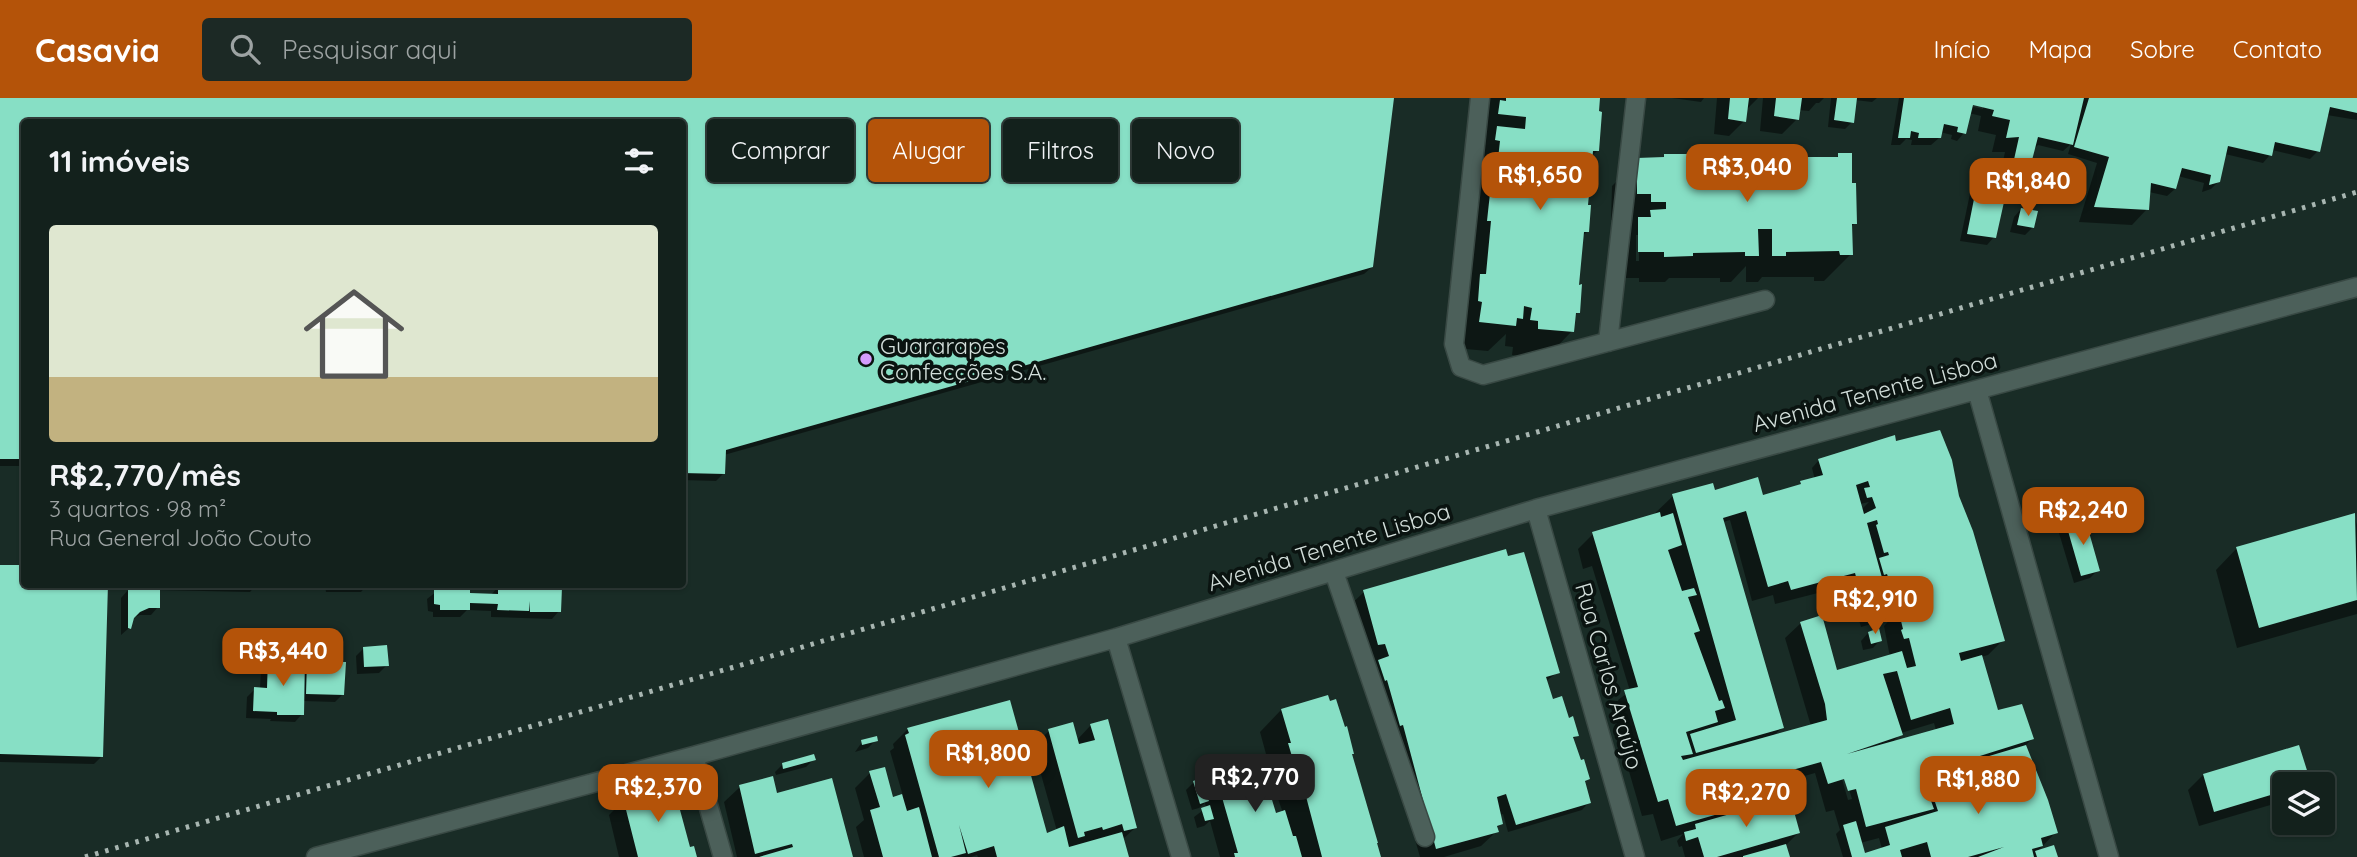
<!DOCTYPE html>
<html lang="pt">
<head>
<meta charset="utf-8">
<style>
  body { margin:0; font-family:Quicksand,sans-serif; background:#1c2925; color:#f1f3f6; height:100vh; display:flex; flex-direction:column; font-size:26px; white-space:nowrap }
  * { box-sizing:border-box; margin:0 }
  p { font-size:23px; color:#9da3a3 }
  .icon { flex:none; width:38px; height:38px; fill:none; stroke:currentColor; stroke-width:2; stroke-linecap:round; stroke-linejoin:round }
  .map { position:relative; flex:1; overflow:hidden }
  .side { position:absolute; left:21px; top:21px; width:665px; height:469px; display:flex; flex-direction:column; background:#13211c; border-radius:7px; box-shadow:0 2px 5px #0004,0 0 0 2px #323e3b }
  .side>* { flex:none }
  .guide { position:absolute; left:707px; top:21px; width:665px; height:63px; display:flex; gap:14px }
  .tools { position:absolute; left:2272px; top:674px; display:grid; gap:14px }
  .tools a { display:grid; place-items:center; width:63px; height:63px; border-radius:7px; background:#13211c; box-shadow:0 2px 5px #0004,0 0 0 2px #323e3b; font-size:35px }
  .price { position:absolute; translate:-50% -60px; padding:0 16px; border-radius:14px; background:#b45309; color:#fff; font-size:23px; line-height:46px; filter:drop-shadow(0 2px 4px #0008) }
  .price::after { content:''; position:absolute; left:50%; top:42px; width:21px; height:16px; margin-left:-10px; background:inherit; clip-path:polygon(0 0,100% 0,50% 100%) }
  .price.current { background:#222; color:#fff }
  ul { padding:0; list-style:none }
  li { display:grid; align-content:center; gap:14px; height:371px; padding:0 28px }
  li span { display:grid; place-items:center; height:217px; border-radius:7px; color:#555 }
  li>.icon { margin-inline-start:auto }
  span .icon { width:126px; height:126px; fill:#fffc; stroke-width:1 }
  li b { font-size:30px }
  h2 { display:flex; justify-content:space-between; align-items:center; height:84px; padding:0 28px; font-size:30px }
  .pill { padding:0 24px; border-radius:7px; background:#13211c; box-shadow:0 2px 5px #0004,0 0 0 2px #323e3b; font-size:24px; line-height:63px }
  .pill.current { background:#b45309; color:#fff }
  header { display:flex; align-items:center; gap:42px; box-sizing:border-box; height:98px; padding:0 35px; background:#b45309; color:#fff }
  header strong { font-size:33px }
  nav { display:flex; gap:38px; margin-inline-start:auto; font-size:24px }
  .search { width:490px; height:63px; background:#1c2925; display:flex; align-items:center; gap:18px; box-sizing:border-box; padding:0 24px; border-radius:7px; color:#9da3a3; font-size:26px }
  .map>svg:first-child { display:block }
</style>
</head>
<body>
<header>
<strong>Casavia</strong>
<div class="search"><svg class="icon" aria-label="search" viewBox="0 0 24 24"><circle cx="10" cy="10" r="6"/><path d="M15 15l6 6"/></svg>Pesquisar aqui</div>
<nav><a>Início</a><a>Mapa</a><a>Sobre</a><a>Contato</a></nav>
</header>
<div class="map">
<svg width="2357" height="759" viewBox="0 0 2357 759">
  <rect width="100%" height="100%" fill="#192c26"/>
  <path fill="#0007" fill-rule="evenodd" d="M0,0H1392L1372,169L1364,176L724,357V375L716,383L682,382V24H24V368H0Z
    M1483,0H1598L1597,53L1591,59L1586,108L1587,134L1582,138L1577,188L1578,214L1574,218L1572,233L1546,260L1512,257L1513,249L1505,248L1506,236L1488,253L1454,250L1471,56L1484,43L1473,42Z
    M1672,0H1704L1701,4Z
    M1717,0H1758L1746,12L1744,23L1729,38L1714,36Z
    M1763,0H1824L1819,5H1816L1809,13L1798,12L1797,21L1782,36L1760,33Z
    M1831,0H1877L1872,4L1855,2L1852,24L1845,31L1828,29Z
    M1899,0H2357V22L2327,17L2318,53L2310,61L2272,52L2270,57L2263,65L2225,56L2219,83L2211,91L2202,94L2204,85L2178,78L2175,91L2167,98L2149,94L2147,111L2132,127L2079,124L2097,65L2068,56L2071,46L2063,53L2038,47L2033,52L2029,69L2014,84L1999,81L2005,54H1992L1996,37L1978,33L1981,18L1969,15L1964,35L1957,43L1951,41L1952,37L1940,34L1939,40L1931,47H1911L1912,42L1906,41L1900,47H1891ZM1965,3L1983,7V11L1964,7Z
    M1746,57L1757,62H1767L1772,57L1783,61H1835L1839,57L1850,86L1855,125L1850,130L1851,156L1824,183H1814V179H1762L1758,184H1746V168L1731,184H1720V180H1669L1665,184H1639V180H1612L1625,122H1611L1612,88L1638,62L1661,61L1665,58L1690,62H1742ZM1636,137H1639V163H1636Z
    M1979,83L1994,139L1987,147L1960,143L1971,91Z
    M2021,111L2032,130L2025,137L2010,134L2014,119Z
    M1895,345L1957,399L2003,542L1988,557L1981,559L1997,614L2032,641L2025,648L2056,734L2036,755L2056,759H1843L1836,736L1840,732L1834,712L1826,714L1815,675L1787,683L1790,695L1782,703L1798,735L1785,748L1788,759H1685L1682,748L1679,749L1677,743L1683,736L1661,743L1653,716L1642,718L1626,663L1633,655L1628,639L1619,641L1615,627L1623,620L1618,602L1630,593L1592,468L1583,471L1578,451L1593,436L1652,418L1673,398L1714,395L1762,399L1815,382L1812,370L1819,362ZM1869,404L1861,412L1860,406ZM1730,422L1752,503L1773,497L1775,506L1849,487L1861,529L1882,523L1890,516L1887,506L1895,504L1896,509L1892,512L1894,517L1884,528L1890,559L1836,574L1801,525L1785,540L1811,628L1772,639L1782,630L1723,424ZM1934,625L1936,632L1892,645L1901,635ZM1845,678L1852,701L1848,702L1842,681ZM1959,690L1961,695L1951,698ZM1879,740L1882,751L1864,757L1860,745Z
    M2354,417L2357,427V516L2237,550L2216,472L2237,450Z
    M2067,427L2098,472L2090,480L2074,485L2059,435Z
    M24,437V486L101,659L94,666L0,664V468L23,469Z
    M157,486H257L250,494L158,492V509L151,517H140L132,520L129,530L121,537V500L128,492H157Z
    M287,486H368L361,494H326L325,487Z
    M498,489L559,513L552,521L491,519V513L467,512L460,519H433V514L428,513L427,501L441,490L468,496L491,497Z
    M1364,494L1558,574L1546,583L1552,603L1568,622L1577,637L1572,642L1588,681L1584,685L1589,704L1582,712L1508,734L1503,716L1499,717L1501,726L1496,731L1497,733L1481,748L1444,759H1420L1410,724L1420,714L1348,509Z
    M1868,535L1880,542L1873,550L1863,552L1861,543Z
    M321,544L333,554L325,561L312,560L313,552Z
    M364,550L387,567L379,575L357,576L356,558Z
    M269,561L303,570L308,565L343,596L335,604L303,603L302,616L295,624L270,623L271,621L246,620L247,599L255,591H260L261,569Z
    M1281,612L1379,759H1220L1210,723L1204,728L1197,730L1194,719L1206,710L1205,705L1199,710L1192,712L1186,692L1194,684L1203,689L1216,676L1275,717L1283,715L1267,669L1269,667L1260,634Z
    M1072,626L1076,643L1091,627L1135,730L1122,742L1127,759H978L977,757L971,759H864L856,729L864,722L855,690L870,675L892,701L903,698L890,653L894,650L893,646L908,631L1047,739L1057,733L1033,648L1049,633Z
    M876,642L868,650L855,654L862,644Z
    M814,661L806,669L776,677L775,674L783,666Z
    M2203,677L2309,685L2284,686V703L2199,728L2188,692Z
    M740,689L776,697L851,759H737L724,704Z
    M624,702L689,751L695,759H619L609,717Z"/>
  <path fill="#87dfc5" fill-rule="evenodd" d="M0,0H1394L1373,169L726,352L725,376L682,375V24H24V361H0Z
    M1506,0H1600L1599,13L1602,14L1599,53H1593L1588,107H1591L1589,134H1584L1579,187L1582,186L1580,215H1576L1574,234L1538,231V223L1530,222L1532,210L1524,208L1523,221L1517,220L1516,228L1479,224L1482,204L1478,203L1480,176H1486L1491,123H1487L1490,95L1494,96L1500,43L1495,42L1497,28L1525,31L1526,19L1498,16L1500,2L1506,3Z
    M1730,0H1749L1746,24L1728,21Z
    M1776,0H1802L1799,22L1774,18Z
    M1837,0H1857L1854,25L1834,22Z
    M1904,0H2084L2073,47L2038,39L2030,70L2013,66L2019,39L2006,40L2010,22L1992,18L1994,12L1973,7L1966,36L1957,34L1958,29L1944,26L1941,40H1918L1919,35L1911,33L1910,40H1898Z
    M2089,0H2357V15L2330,9L2320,54L2275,44L2272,58L2228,48L2220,84L2209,87L2211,77L2182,70L2176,91L2151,85L2149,112L2094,109L2109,59L2074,49Z
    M1758,55L1759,60H1771V55H1785V59H1838V55H1852V85H1856L1857,126H1852L1853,157H1840L1839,153L1786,154V158H1772V131H1758L1759,158H1745V154L1693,155V158L1664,159V154H1638V119H1651L1650,112L1666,111V104H1651V96H1637V60L1664,59V56H1692V60H1746V56Z
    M1978,81L2008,86L1996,140L1967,136Z
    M2021,110L2038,113L2034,130L2017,127Z
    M1940,332L1952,362L1959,398L1973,433L2005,543L1959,555L1961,563L1982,557L1998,612L2022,606L2034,641L1964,663L1967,684L1930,700L1934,711L1866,729L1856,691L1848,693L1844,681L1828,686L1821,664L1774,677L1775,679L1779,678L1781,681H1784L1786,685L1789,684L1792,695L1676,728L1668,701L1658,704L1624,592L1638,589L1592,434L1660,414L1661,419L1673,415L1682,447L1668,452L1682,493L1694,490L1697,497L1688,499L1700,533L1694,535L1719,603L1722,602L1725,610L1715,613L1718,624L1686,634L1693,656L1681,658L1683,662L1827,622L1825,606L1800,524L1822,517L1837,572L1902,553L1907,570L1916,568L1909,540L1904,541L1901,532L1903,531L1898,511L1901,510L1899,503L1903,502L1901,492L1895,494L1893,487L1891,488L1887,476L1884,477L1879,460L1889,457L1888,454L1884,455L1876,427L1878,426L1877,422L1867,425L1892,516L1868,523L1855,475L1791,492L1788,483L1768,489L1746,413L1723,420L1784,630L1696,655L1690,636L1736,622L1672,396L1713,385L1715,392L1758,379L1763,397L1801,386L1800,383L1823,377L1818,361L1895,337L1896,343ZM1868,383L1870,389L1864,390L1867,400L1872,399L1876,410L1864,416L1856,387ZM1897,573L1911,622L1950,610L1954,626L1847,656L1903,637L1883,576Z
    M2355,415L2357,502L2259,530L2236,449Z
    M2085,420L2100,473L2081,478L2066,426Z
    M1506,451L1508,458L1524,454L1560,575L1546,579L1553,601L1562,598L1569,620L1573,618L1579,638L1573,639L1581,662L1584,661L1590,681L1585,683L1591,705L1516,727L1506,696L1497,699L1503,726L1497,728L1499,734L1436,751L1403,627L1400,628L1387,582L1385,583L1378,562L1389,558L1385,546L1378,547L1363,492Z
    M0,467H24V486H108L103,659L0,656Z
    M440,488L470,489V495L498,496V488L562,489L561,514H530L529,503V513L497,512L498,506L470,505V512H440V507L434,506V492L440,491Z
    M128,490L160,491V510H149L140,514L134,520L131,531L128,530Z
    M1879,530L1882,543L1871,546L1868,534Z
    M320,543L335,544L334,555L319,553Z
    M387,547L389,568L364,569L363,549Z
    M268,559L305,560L304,617H277V614L253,613L254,589L267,590Z
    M307,563L346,564L344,597L306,596Z
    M1328,597L1330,603L1336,601L1345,629L1347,628L1354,656H1352L1378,745H1377L1381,759H1322L1299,672H1296L1288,645H1291L1281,611Z
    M1010,602L1047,735L1064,728L1069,749L1122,734L1129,759H997L994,748L968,756L959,727L966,755L951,759H939L905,637L909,635L907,630Z
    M1108,621L1137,730L1124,733L1122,726L1103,732L1102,729L1084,734L1085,738L1078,740L1048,631L1073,624L1079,646L1095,642L1090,626Z
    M877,638L878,643L862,647L861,642Z
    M2026,647L2048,702L2058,735L2041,740L2043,748L2032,751L2034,759H1978L2004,749L1968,759H1931L1927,744L1900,752L1902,759H1852L1843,727L1856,723L1865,755L1890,747L1885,729L1938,713L1934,701L1968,691L1972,698L1981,692L1969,664Z
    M2299,647L2311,685L2284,686V693L2214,714L2203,676Z
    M814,656L816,662L783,671L782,665Z
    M1260,662L1276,715L1285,712L1293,738H1296L1302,759H1235L1234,755H1238L1215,675Z
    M885,669L893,699L902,696L907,713L919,709L932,759H883L870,712L880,709L869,673Z
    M773,678L777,695L832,680L853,759H759L793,749L792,746L755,756L739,687Z
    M1202,680L1209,703L1200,706L1193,683Z
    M673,686L690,749L694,748L697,759H638L623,700Z
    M1790,699L1800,735L1717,759H1704L1698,739L1686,743L1684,734L1696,731L1695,726Z
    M1210,707L1214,721L1205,723L1201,710Z
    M1786,746L1790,759H1743V758Z
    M2054,747L2058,759H2037L2035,753Z"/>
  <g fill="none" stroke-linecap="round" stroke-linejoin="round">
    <defs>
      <path id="minor" d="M1480,0L1454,246L1461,269L1483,277L1765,202
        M1608,244L1636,0
        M1977,292L2109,759
        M1536,411L1635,759
        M1334,474L1425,739
        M1116,540L1181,759
        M694,658L723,759
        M316,759L694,658L1116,540L1536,411L2357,189"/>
    </defs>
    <use href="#minor" stroke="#394944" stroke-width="21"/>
    <use href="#minor" stroke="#4c605a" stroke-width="18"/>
    <path stroke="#a8b6b1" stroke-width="5" stroke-dasharray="3.5 7" stroke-linecap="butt" d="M85,759L2357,94"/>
  </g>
  <circle fill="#d39cfd" stroke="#0a1310" stroke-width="2.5" cx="866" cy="261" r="7"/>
  <g text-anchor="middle" stroke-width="7" stroke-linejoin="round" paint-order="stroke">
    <g font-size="23" fill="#d2deda" stroke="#0a1310" text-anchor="start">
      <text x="880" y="256">Guararapes<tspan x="880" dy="26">Confecções S.A.</tspan></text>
    </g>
    <g font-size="23" fill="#d2deda" stroke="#0a1310">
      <text transform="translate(1875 294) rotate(-15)" y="8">Avenida Tenente Lisboa</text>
      <text transform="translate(1329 449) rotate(-17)" y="8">Avenida Tenente Lisboa</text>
      <text transform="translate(1609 578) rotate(74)" y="8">Rua Carlos Araújo</text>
    </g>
  </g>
</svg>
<div class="tools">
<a><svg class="icon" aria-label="layers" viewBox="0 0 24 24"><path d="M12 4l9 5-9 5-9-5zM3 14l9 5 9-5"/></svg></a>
</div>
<b class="price" style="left:1747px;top:106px">R$3,040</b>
<b class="price" style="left:1540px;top:114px">R$1,650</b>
<b class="price" style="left:2028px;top:120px">R$1,840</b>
<b class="price" style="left:2083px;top:449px">R$2,240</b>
<b class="price" style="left:1875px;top:538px">R$2,910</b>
<b class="price" style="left:283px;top:590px">R$3,440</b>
<b class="price" style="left:988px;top:692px">R$1,800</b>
<b class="price current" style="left:1255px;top:716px">R$2,770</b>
<b class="price" style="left:1978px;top:718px">R$1,880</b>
<b class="price" style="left:658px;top:726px">R$2,370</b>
<b class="price" style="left:1746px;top:731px">R$2,270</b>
<div class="guide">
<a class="pill">Comprar</a>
<a class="pill current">Alugar</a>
<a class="pill">Filtros</a>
<a class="pill">Novo</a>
</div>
<section class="side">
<h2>11 imóveis<svg class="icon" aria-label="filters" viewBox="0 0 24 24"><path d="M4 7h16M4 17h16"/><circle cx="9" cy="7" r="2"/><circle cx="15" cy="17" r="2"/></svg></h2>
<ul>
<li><span style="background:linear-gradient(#dfe7d0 70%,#c2b280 0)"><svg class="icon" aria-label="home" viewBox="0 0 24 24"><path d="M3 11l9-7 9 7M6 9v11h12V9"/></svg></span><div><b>R$2,770/mês</b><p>3 quartos · 98 m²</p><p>Rua General João Couto</p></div></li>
</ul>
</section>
</div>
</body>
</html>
